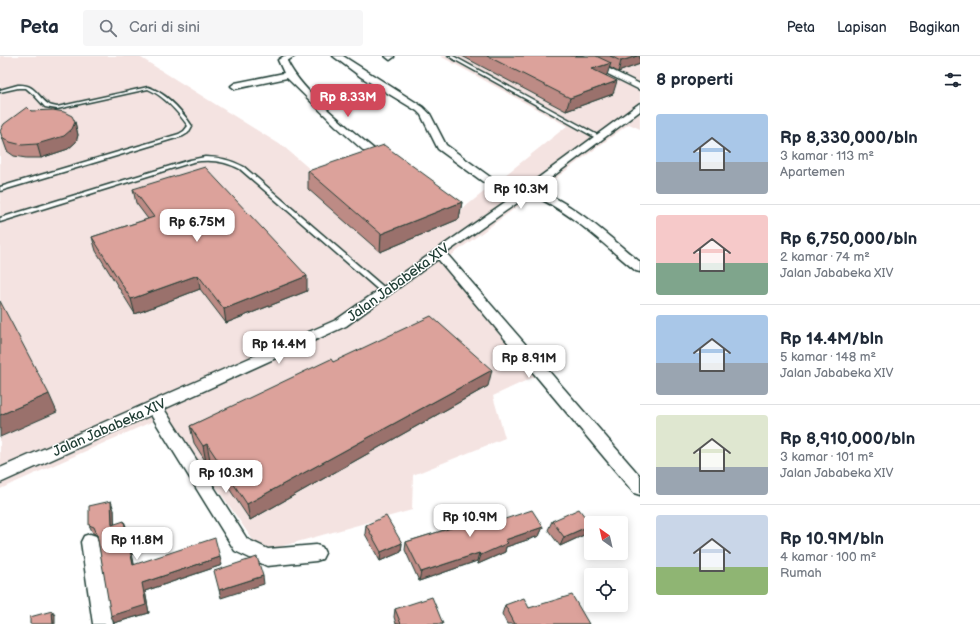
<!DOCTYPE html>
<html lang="id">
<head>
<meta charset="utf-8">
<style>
  body { margin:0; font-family:"Balsamiq Sans",sans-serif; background:#f6f6f7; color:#1f2937; height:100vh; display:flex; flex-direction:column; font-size:15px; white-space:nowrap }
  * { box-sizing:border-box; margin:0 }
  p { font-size:13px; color:#747a83 }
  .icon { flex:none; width:22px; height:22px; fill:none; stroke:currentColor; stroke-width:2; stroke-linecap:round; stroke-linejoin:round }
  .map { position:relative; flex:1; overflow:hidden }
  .side { display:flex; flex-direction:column; background:#fff; width:340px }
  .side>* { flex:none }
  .needle { width:26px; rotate:326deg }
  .buttons { position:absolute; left:584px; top:460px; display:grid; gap:8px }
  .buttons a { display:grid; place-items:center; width:44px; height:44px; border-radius:4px; background:#fff; box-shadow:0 2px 10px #0003; font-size:20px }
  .price { position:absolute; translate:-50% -34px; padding:0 9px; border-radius:8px; background:#fff; color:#222; font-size:13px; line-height:26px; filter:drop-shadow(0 1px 2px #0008) }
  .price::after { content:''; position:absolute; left:50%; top:24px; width:12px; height:9px; margin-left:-6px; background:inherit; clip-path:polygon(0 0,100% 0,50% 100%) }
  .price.current { background:#d1495b; color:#fff }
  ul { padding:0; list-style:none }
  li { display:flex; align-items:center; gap:12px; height:100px; padding:0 16px }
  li+li { border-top:1px solid #e0e1e3 }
  li span { display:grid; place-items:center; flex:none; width:112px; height:80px; border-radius:4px; color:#555 }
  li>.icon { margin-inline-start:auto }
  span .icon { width:48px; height:48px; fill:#fffc; stroke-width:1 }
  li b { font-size:17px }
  h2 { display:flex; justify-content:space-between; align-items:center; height:48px; padding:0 16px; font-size:17px }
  header { display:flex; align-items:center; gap:24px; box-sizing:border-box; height:56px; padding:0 20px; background:#fff; border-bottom:1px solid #e0e1e3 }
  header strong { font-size:19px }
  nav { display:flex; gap:22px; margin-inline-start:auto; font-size:14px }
  .search { width:280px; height:36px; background:#f6f6f7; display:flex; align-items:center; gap:10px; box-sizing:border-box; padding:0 14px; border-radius:4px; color:#747a83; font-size:15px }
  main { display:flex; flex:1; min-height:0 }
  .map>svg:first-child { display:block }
</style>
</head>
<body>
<header>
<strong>Peta</strong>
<div class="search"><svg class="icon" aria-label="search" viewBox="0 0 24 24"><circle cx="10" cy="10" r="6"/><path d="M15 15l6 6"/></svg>Cari di sini</div>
<nav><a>Peta</a><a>Lapisan</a><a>Bagikan</a></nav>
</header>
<main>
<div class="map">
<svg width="640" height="568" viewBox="0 0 640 568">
  <rect width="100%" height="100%" fill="#fff"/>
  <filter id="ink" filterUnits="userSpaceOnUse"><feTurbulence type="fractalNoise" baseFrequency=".025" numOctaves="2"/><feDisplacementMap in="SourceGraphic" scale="8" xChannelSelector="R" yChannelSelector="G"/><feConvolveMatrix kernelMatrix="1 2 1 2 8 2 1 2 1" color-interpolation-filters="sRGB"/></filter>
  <g filter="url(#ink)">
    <path fill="#f4e3e1" d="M0,0H138L284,91L318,120L456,158L567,70L440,0H640V73L629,68L441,207L538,319L493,340L505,382L413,419L412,454L261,496L167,359L0,433Z"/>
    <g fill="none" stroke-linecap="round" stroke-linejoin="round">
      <defs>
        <path id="lane" d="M448,0H453L601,81L596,82Z
          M18,29C35,28 36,39 48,48C50,50 54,50 57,51L148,31C166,37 182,55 192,70L188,77L183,80L0,135V131L179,78L184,75L188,70C178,56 164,40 148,33L57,53L45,51L34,39L26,32H18L0,36V34Z
          M205,101C219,101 231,104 244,111L387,234L388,236L387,238H383L240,113C225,105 210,103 193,106L0,166V162L190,104Z"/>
        <path id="street" d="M284,0H295L287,5C302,37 352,74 380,98L381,100L380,102H372L336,70L287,22L235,33L231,30L235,27L284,17L278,4Z
          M333,0H343L423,51L430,58L446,89L515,139L640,47V55L536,133C576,149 607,179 640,206V216L636,215C602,187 570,155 530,138L446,197L640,420V439L634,437L438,203L346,270L164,353L247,483L268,493L316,489L322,491L325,497L322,503L316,505L267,510L235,495L151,359L0,427V412L336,264L508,144L438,93L421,59L417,55L361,21Z
          M385,0H394V1L390,4Z
          M572,0H583L640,28V34Z
          M90,478L96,480L99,486L113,568H93L81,486L84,480Z"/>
      </defs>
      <use href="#lane" stroke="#1f3d34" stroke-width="3"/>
      <use href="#street" stroke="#1f3d34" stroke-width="3"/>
      <use href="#lane" fill="#fff" fill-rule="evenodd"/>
      <use href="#street" fill="#fff" fill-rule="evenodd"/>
    </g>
    <path fill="#bd8b85" stroke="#1f3d34" d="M462,0H640V8L618,16L609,11L607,19L606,20L613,38L566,55Z
      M31,55L75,66L78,79L76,86L68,93L41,102H26L14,100L7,95L2,81Z
      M308,115L462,146L459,163L380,196L308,133Z
      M133,133L307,235L226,267L200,233L135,258L96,195L92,181L148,163L136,147Z
      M333,306L488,330L250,464L210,404L206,406L194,387L190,370Z
      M114,454V468L127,473L134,509H222L145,535L149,557L114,567L97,479L93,477L89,469Z
      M462,458L496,466L543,471L539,480L506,491L505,496L478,508L477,505L419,525L405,494L406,486L461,469L460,467Z
      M552,465L591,469L586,478L560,490L548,474Z
      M366,469L402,487L401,496L380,505L365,478Z
      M505,549L529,552L589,568H507L502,558Z
      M395,553L443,568H396L394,561Z"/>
    <path fill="#9a716c" stroke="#1f3d34" d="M637,0H640V8L618,16L621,5Z
      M611,7L607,19L588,26L592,13Z
      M617,25L613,38L566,55L570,42Z
      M75,66L78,79L76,86L68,93L41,102L37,88Z
      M462,146L459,163L380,196L381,178Z
      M198,219L200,233L135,258L131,243Z
      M307,220V235L226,267L224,253Z
      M492,314L488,330L250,464L247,448Z
      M49,338L57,356L0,381V359Z
      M207,388L210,404L206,406L203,390Z
      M111,445L114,454L115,477L112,469Z
      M124,465L127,473L136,517L133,509Z
      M591,469L586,478L560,490L564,481Z
      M543,471L539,480L506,491L505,496L478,508L481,499L505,484Z
      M402,487L401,496L380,505L381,496Z
      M479,497L477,505L419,525L421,516Z
      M220,501L222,509L145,535L149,557L114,567L111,560L142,527Z
      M263,520L264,528L221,542L219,534Z
      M52,555L55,559V568H53Z"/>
    <path fill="#dca29b" stroke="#1f3d34" d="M487,0H596L611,7L592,13L617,25L570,42Z
      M610,0H637L621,5Z
      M27,51L31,55L53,54L64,56L72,60L75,66L72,73L64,80L37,88L22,89L10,86L2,81L0,75L4,68Z
      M384,89L462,146L381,178L308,115Z
      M205,111L307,220L224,253L198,219L131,243L92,181L154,161L133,133Z
      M0,245L49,338L0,359Z
      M431,260L492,314L247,448L207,388L203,390L190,370L331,303L333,306Z
      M111,445L112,469L124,465L133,509L215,482L220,501L142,527L146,549L111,560L97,478L94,471L89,469V450Z
      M487,451L496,466L532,454L543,471L505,484L508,487L481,499L479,497L421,516L406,486L467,467L462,458Z
      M579,453L591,469L564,481L552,465Z
      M386,460L402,487L381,496L366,469Z
      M257,501L263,520L219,534L214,515Z
      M572,539L589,568H515L505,549L524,542L529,552Z
      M432,541L443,568H401L395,553Z
      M52,555L53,568H30V561Z"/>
  </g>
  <g text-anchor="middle" stroke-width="3" stroke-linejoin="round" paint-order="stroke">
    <g font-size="14" fill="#1f3d34" stroke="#fff">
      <text transform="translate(398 226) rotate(-36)" y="5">Jalan Jababeka XIV</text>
      <text transform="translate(109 371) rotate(-24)" y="5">Jalan Jababeka XIV</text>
    </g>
  </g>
</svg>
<div class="buttons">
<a><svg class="needle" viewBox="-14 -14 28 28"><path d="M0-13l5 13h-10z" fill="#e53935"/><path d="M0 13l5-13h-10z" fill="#747a83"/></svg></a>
<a><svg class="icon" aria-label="locate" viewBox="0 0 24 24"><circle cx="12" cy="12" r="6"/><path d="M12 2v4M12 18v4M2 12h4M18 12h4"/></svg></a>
</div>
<b class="price current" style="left:348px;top:62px">Rp 8.33M</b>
<b class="price" style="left:521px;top:154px">Rp 10.3M</b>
<b class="price" style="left:197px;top:187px">Rp 6.75M</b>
<b class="price" style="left:279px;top:309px">Rp 14.4M</b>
<b class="price" style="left:529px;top:323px">Rp 8.91M</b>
<b class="price" style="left:226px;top:438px">Rp 10.3M</b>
<b class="price" style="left:470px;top:482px">Rp 10.9M</b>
<b class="price" style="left:137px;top:505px">Rp 11.8M</b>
</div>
<section class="side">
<h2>8 properti<svg class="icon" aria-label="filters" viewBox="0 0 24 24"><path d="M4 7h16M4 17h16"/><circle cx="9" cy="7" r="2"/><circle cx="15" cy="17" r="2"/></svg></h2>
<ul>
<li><span style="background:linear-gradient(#a9c7e8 60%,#9aa5b1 0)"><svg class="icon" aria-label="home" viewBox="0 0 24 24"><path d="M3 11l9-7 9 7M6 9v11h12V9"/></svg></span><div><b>Rp 8,330,000/bln</b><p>3 kamar · 113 m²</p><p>Apartemen</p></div></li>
<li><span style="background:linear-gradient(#f6c9c9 60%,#7fa58c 0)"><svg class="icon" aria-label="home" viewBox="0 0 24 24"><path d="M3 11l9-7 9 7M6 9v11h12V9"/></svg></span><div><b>Rp 6,750,000/bln</b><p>2 kamar · 74 m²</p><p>Jalan Jababeka XIV</p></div></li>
<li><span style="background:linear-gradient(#a9c7e8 60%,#9aa5b1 0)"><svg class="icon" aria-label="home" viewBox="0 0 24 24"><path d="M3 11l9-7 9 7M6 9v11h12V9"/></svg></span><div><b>Rp 14.4M/bln</b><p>5 kamar · 148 m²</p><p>Jalan Jababeka XIV</p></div></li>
<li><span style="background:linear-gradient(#dfe7d0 65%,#9aa5b1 0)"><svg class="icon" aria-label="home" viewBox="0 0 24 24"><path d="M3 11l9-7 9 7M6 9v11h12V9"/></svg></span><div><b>Rp 8,910,000/bln</b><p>3 kamar · 101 m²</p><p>Jalan Jababeka XIV</p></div></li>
<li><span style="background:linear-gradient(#c9d6e8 65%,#8fb573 0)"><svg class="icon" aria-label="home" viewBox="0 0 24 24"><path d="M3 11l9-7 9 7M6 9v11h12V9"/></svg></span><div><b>Rp 10.9M/bln</b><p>4 kamar · 100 m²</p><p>Rumah</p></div></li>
</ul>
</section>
</main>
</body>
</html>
